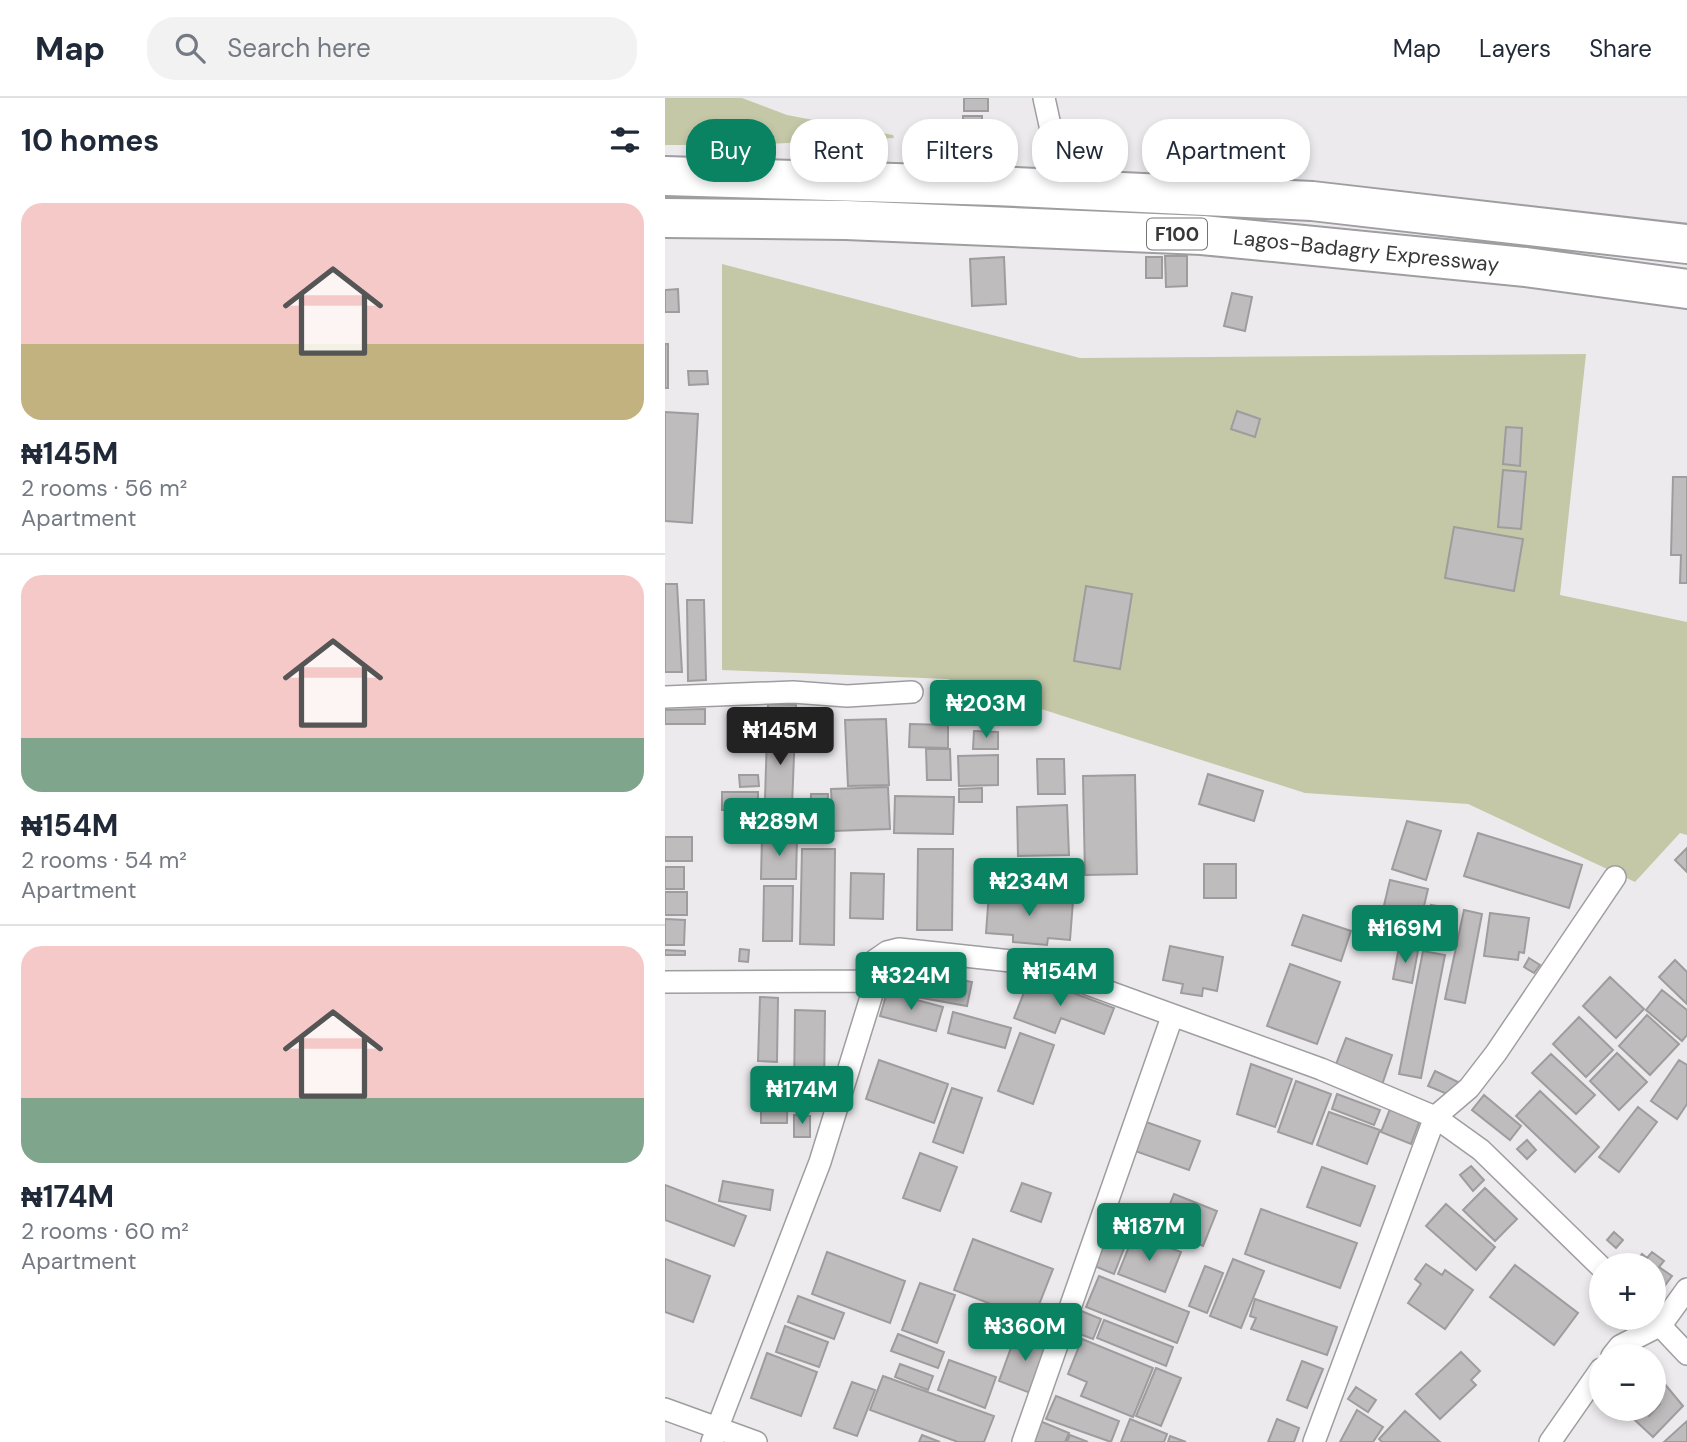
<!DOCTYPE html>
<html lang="en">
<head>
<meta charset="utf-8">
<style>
  body { margin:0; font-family:"DM Sans",sans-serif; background:#f2f2f3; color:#1f2937; height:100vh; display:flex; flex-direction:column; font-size:26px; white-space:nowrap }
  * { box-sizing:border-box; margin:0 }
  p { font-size:23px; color:#747a83 }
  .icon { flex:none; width:38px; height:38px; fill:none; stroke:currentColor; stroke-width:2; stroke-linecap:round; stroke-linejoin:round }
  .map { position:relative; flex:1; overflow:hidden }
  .side { display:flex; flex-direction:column; background:#fff; width:665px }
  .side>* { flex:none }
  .top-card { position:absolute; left:21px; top:21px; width:665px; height:63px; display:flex; gap:14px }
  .tools { position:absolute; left:924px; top:1155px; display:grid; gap:14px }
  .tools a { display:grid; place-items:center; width:77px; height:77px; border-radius:50%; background:#fff; box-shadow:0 4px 10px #0003; font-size:35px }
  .price { position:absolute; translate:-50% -60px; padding:0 16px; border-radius:7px; background:#0a8363; color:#fff; font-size:23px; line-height:46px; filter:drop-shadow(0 2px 4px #0008) }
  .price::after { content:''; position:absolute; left:50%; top:42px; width:21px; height:16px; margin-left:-10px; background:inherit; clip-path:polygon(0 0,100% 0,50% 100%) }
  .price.active { background:#222; color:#fff }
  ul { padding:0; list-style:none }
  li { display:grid; align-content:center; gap:14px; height:371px; padding:0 21px }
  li+li { border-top:2px solid #e0e1e3 }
  li span { display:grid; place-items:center; height:217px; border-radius:21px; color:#555 }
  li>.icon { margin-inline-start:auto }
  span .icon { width:126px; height:126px; fill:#fffc; stroke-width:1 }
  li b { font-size:30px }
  h2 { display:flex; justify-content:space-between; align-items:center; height:84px; padding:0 21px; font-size:30px }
  .tag { padding:0 24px; border-radius:28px; background:#fff; box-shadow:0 4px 10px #0003; font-size:24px; line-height:63px }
  .tag.active { background:#0a8363; color:#fff }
  header { display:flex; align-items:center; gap:42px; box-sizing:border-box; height:98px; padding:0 35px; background:#fff; border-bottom:2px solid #e0e1e3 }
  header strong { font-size:33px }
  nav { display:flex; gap:38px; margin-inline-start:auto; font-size:24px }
  .search { width:490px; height:63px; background:#f2f2f3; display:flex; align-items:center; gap:18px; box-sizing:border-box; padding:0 24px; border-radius:28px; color:#747a83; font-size:26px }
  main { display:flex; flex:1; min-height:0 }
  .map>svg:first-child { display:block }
</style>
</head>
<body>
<header>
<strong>Map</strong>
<div class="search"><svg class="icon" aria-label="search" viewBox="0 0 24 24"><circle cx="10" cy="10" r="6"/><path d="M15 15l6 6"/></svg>Search here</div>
<nav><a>Map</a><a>Layers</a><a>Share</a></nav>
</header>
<main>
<section class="side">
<h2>10 homes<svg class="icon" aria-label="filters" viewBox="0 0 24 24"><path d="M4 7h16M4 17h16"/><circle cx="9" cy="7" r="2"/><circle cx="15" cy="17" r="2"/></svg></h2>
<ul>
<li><span style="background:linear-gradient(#f6c9c9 65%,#c2b280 0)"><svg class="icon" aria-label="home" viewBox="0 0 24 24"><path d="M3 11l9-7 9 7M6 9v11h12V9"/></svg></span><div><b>₦145M</b><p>2 rooms · 56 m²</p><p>Apartment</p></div></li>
<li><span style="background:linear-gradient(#f6c9c9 75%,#7fa58c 0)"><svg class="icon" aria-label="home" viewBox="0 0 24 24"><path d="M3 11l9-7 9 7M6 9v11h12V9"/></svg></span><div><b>₦154M</b><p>2 rooms · 54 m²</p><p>Apartment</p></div></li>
<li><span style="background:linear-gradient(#f6c9c9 70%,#7fa58c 0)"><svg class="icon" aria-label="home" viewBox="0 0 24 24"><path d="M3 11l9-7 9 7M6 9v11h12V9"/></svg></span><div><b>₦174M</b><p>2 rooms · 60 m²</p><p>Apartment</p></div></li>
</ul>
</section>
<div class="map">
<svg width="1022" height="1344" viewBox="0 0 1022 1344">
  <rect width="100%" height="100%" fill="#eceaed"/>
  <path fill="#c5c8a7" d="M0,0H77L122,17L228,37L229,40L80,47H0Z
    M57,166L415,260L921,256L895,497L1022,524V737L1015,735L970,784L803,706L640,695L282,581L57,572Z"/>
  <path fill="#bfbcbe" stroke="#9f9c9e" stroke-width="2" d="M299,0H323V13H299Z
    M298,18H317V38H298Z
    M500,158H522V188L501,189Z
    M339,159L341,206L307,208L305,161Z
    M481,159H497V180H481Z
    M13,191L14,214H0V192Z
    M567,195L587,199L580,233L559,228Z
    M0,246H3V290H0Z
    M23,273H42L43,286L24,287Z
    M572,313L595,321L590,339L566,331Z
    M0,314L33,316L27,425L0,423Z
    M841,329L857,330L855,368L838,366Z
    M838,372L861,374L856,431L833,429Z
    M1008,379H1022V485H1015L1016,457H1006Z
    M789,429L858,441L849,493L780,480Z
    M0,486H12L17,574H0Z
    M421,488L467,496L455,571L409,563Z
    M22,502H39L41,582L23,583Z
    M103,606L131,607L126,733L99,732Z
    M40,611V626H0V612Z
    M147,613H161V638L146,637Z
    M221,621L224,687L183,688L180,622Z
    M245,626L283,627V650L244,649Z
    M309,633L333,634V651H308Z
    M261,651H285L286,682H262Z
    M333,657V687L294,688L293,658Z
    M372,661H399L400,696H373Z
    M543,676L598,693L589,723L534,706Z
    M74,677H93L94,688L75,689Z
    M470,677L472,776L420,777L418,678Z
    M223,689L225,731L168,733L166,691Z
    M317,690V704H294V691Z
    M57,694H93V712H57Z
    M146,696H163L162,730H145Z
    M230,698L289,699L288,736L229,735Z
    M402,707L404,757L353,758L352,709Z
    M742,723L776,733L761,782L727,771Z
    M813,735L917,767L904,810L799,778Z
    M97,738L132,739L131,781H96Z
    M0,739H27V763H0Z
    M1022,750V774L1010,762Z
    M137,751H170L169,847L135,846Z
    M253,751H288L287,832H252Z
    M539,766H571V800H539Z
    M0,769H19V791H0Z
    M186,775L219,776L218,821L185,820Z
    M725,782L763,791L750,846L712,837Z
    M99,788H128L127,843H98Z
    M0,794H22V817H0Z
    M324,795L408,803L405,842L383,840L382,847L348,844V837L321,835Z
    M766,807L792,811L783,852L768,849L769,844L759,842Z
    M799,812L817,816L800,905L780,901Z
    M825,815L864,820L859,855L854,854L853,862L819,858Z
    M638,817L686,833L676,863L627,847Z
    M0,821L20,822L19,847H0Z
    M505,848L558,859L552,893L538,890L537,898L516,895L518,886L498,882Z
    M734,849L753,853L747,885L728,881Z
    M75,851L84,852L83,864L74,863Z
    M0,852L20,853V857H0Z
    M758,853L780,857L756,980L734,976Z
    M864,860L875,867L869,875L859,869Z
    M1010,862L1022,874V906L994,879Z
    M625,866L675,884L652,946L602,928Z
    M245,872L307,884L302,908L240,897Z
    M365,879L449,910L439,936L396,920L390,935L349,920Z
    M945,879L979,911L951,940L918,908Z
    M997,892L1022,912V937L1017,943L981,912Z
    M222,894L278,909L271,933L215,918Z
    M95,899L113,900L112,964L93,963Z
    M130,912L160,913L159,996L129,995Z
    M288,914L346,930L340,950L283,935Z
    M982,917L1014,946L985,977L954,948Z
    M914,919L948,952L921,979L888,946Z
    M355,935L389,947L368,1006L333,993Z
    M681,940L727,957L717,987L670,969Z
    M952,955L982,984L954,1012L925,983Z
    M886,956L930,997L911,1016L867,975Z
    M214,962L283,986L269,1025L201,1001Z
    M1014,962L1022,967V1006L1012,1021L986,1003Z
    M586,966L627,981L610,1029L572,1016Z
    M96,973H123L122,1025H96Z
    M770,973L793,984L787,998L763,988Z
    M631,983L666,996L647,1046L613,1034Z
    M287,990L317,1000L298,1055L268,1044Z
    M875,993L934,1049L910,1074L851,1018Z
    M672,996L715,1012L709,1027L667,1011Z
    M819,997L856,1028L845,1042L807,1012Z
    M973,1009L992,1024L954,1074L934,1059Z
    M725,1011L755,1022L746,1046L716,1034Z
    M664,1014L715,1032L702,1066L652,1047Z
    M129,1017L145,1018V1039H129Z
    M481,1024L535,1043L524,1072L470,1053Z
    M862,1042L871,1052L862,1061L852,1051Z
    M255,1055L292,1069L275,1113L238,1100Z
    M806,1068L819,1082L808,1093L795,1077Z
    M657,1069L710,1088L695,1128L642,1109Z
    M58,1083L108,1092L105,1112L54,1103Z
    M357,1085L386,1095L376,1124L346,1113Z
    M0,1087L81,1118L69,1148L0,1122Z
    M820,1090L852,1121L830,1143L798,1112Z
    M509,1096L552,1113L538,1148L495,1130Z
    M781,1106L830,1149L811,1172L761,1128Z
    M596,1111L692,1145L675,1190L580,1156Z
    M448,1116L469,1125L449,1176L427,1167Z
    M949,1134L958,1142L951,1150L942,1142Z
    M469,1136L516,1154L500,1194L453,1176Z
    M308,1141L388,1171L368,1222L289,1192Z
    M162,1154L240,1183L225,1225L147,1196Z
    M987,1154L999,1163L994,1169L1007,1178L989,1202V1167H968L977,1156L982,1160Z
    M0,1161L45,1178L28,1224L0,1214Z
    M568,1161L599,1173L576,1230L545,1218Z
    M761,1166L777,1177L780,1172L808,1192L780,1231L743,1205L756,1186L750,1181Z
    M850,1167L913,1215L889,1247L825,1199Z
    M540,1168L558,1175L542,1215L524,1208Z
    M434,1178L524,1214L512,1245L421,1209Z
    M255,1185L290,1197L272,1245L237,1232Z
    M133,1198L179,1215L169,1241L123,1224Z
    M590,1201L672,1229L662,1257L586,1231L591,1220L585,1218Z
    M409,1210L436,1221L428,1241L401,1231Z
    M439,1222L508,1249L501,1268L432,1240Z
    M120,1228L163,1244L154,1269L111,1254Z
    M352,1233L386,1246L368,1296L334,1283Z
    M233,1236L279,1254L273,1270L226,1253Z
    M417,1241L488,1270L468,1319L416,1298L422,1284L403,1276Z
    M796,1254L815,1273L806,1282L811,1287L775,1321L751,1296Z
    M102,1255L152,1274L136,1318L86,1300Z
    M284,1262L331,1279L320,1310L273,1292Z
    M637,1263L658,1271L642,1310L622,1302Z
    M235,1266L268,1278L263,1292L230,1279Z
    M491,1270L516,1280L496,1328L471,1318Z
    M989,1273L1018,1308L988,1339L958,1311H976L984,1318L995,1306L989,1301Z
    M218,1278L329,1318L319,1344H293L205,1312Z
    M187,1284L210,1292L192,1338L169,1330Z
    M691,1289L711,1302L703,1314L683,1301Z
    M391,1298L454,1323L446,1344L381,1321Z
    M692,1312L718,1329L708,1344H675Z
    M740,1313L775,1344H717L714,1341Z
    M370,1321L404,1335L400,1344H360Z
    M465,1321L502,1336L499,1344H456Z
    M612,1321L634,1330L629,1344H603Z
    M1022,1323V1344H999Z
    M257,1337L275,1344H254Z
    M405,1337L423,1344H402Z
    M505,1338L521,1344H503Z"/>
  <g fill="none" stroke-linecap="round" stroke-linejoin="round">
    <defs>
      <path id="street" d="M379,0L399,91
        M0,599L128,594L182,598L247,594
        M0,884L211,883L209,863L222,854L234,851L346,863L384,872L656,971L770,1019L816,1052L936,1169
        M988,1220L1022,1256
        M947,1258L955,1248L996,1227L1022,1191
        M0,1311L91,1344
        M47,1344L155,1064L211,883
        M358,1344L507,919
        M649,1344L770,1019L804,990L831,955L950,779
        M885,1344L936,1271"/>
      <path id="highway" d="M0,78L330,88L647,103L1022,146
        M0,120L181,122L537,137L861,169L1022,191"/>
    </defs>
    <use href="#street" stroke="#9f9da0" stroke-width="24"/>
    <use href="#highway" stroke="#9f9da0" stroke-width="42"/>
    <use href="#street" stroke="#fff" stroke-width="21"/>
    <use href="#highway" stroke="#fff" stroke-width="38"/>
  </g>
  <g text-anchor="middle" stroke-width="5" stroke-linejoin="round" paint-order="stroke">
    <rect fill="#fff" stroke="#747474" stroke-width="2" x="482" y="120.5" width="60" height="31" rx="5"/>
    <g font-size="19" font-weight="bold" fill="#393839">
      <text x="512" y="143">F100</text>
    </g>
    <g font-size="21" fill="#393839" stroke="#fff">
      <text transform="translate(701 153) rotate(6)" y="7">Lagos-Badagry Expressway</text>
    </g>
  </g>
</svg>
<div class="tools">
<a>+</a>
<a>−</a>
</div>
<b class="price" style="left:321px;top:642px">₦203M</b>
<b class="price active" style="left:115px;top:669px">₦145M</b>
<b class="price" style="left:114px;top:760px">₦289M</b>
<b class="price" style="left:364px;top:820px">₦234M</b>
<b class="price" style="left:740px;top:867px">₦169M</b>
<b class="price" style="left:395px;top:910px">₦154M</b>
<b class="price" style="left:246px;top:914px">₦324M</b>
<b class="price" style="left:137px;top:1028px">₦174M</b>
<b class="price" style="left:484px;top:1165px">₦187M</b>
<b class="price" style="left:360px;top:1265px">₦360M</b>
<div class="top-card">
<a class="tag active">Buy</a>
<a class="tag">Rent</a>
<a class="tag">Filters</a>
<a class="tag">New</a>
<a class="tag">Apartment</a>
</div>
</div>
</main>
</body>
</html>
